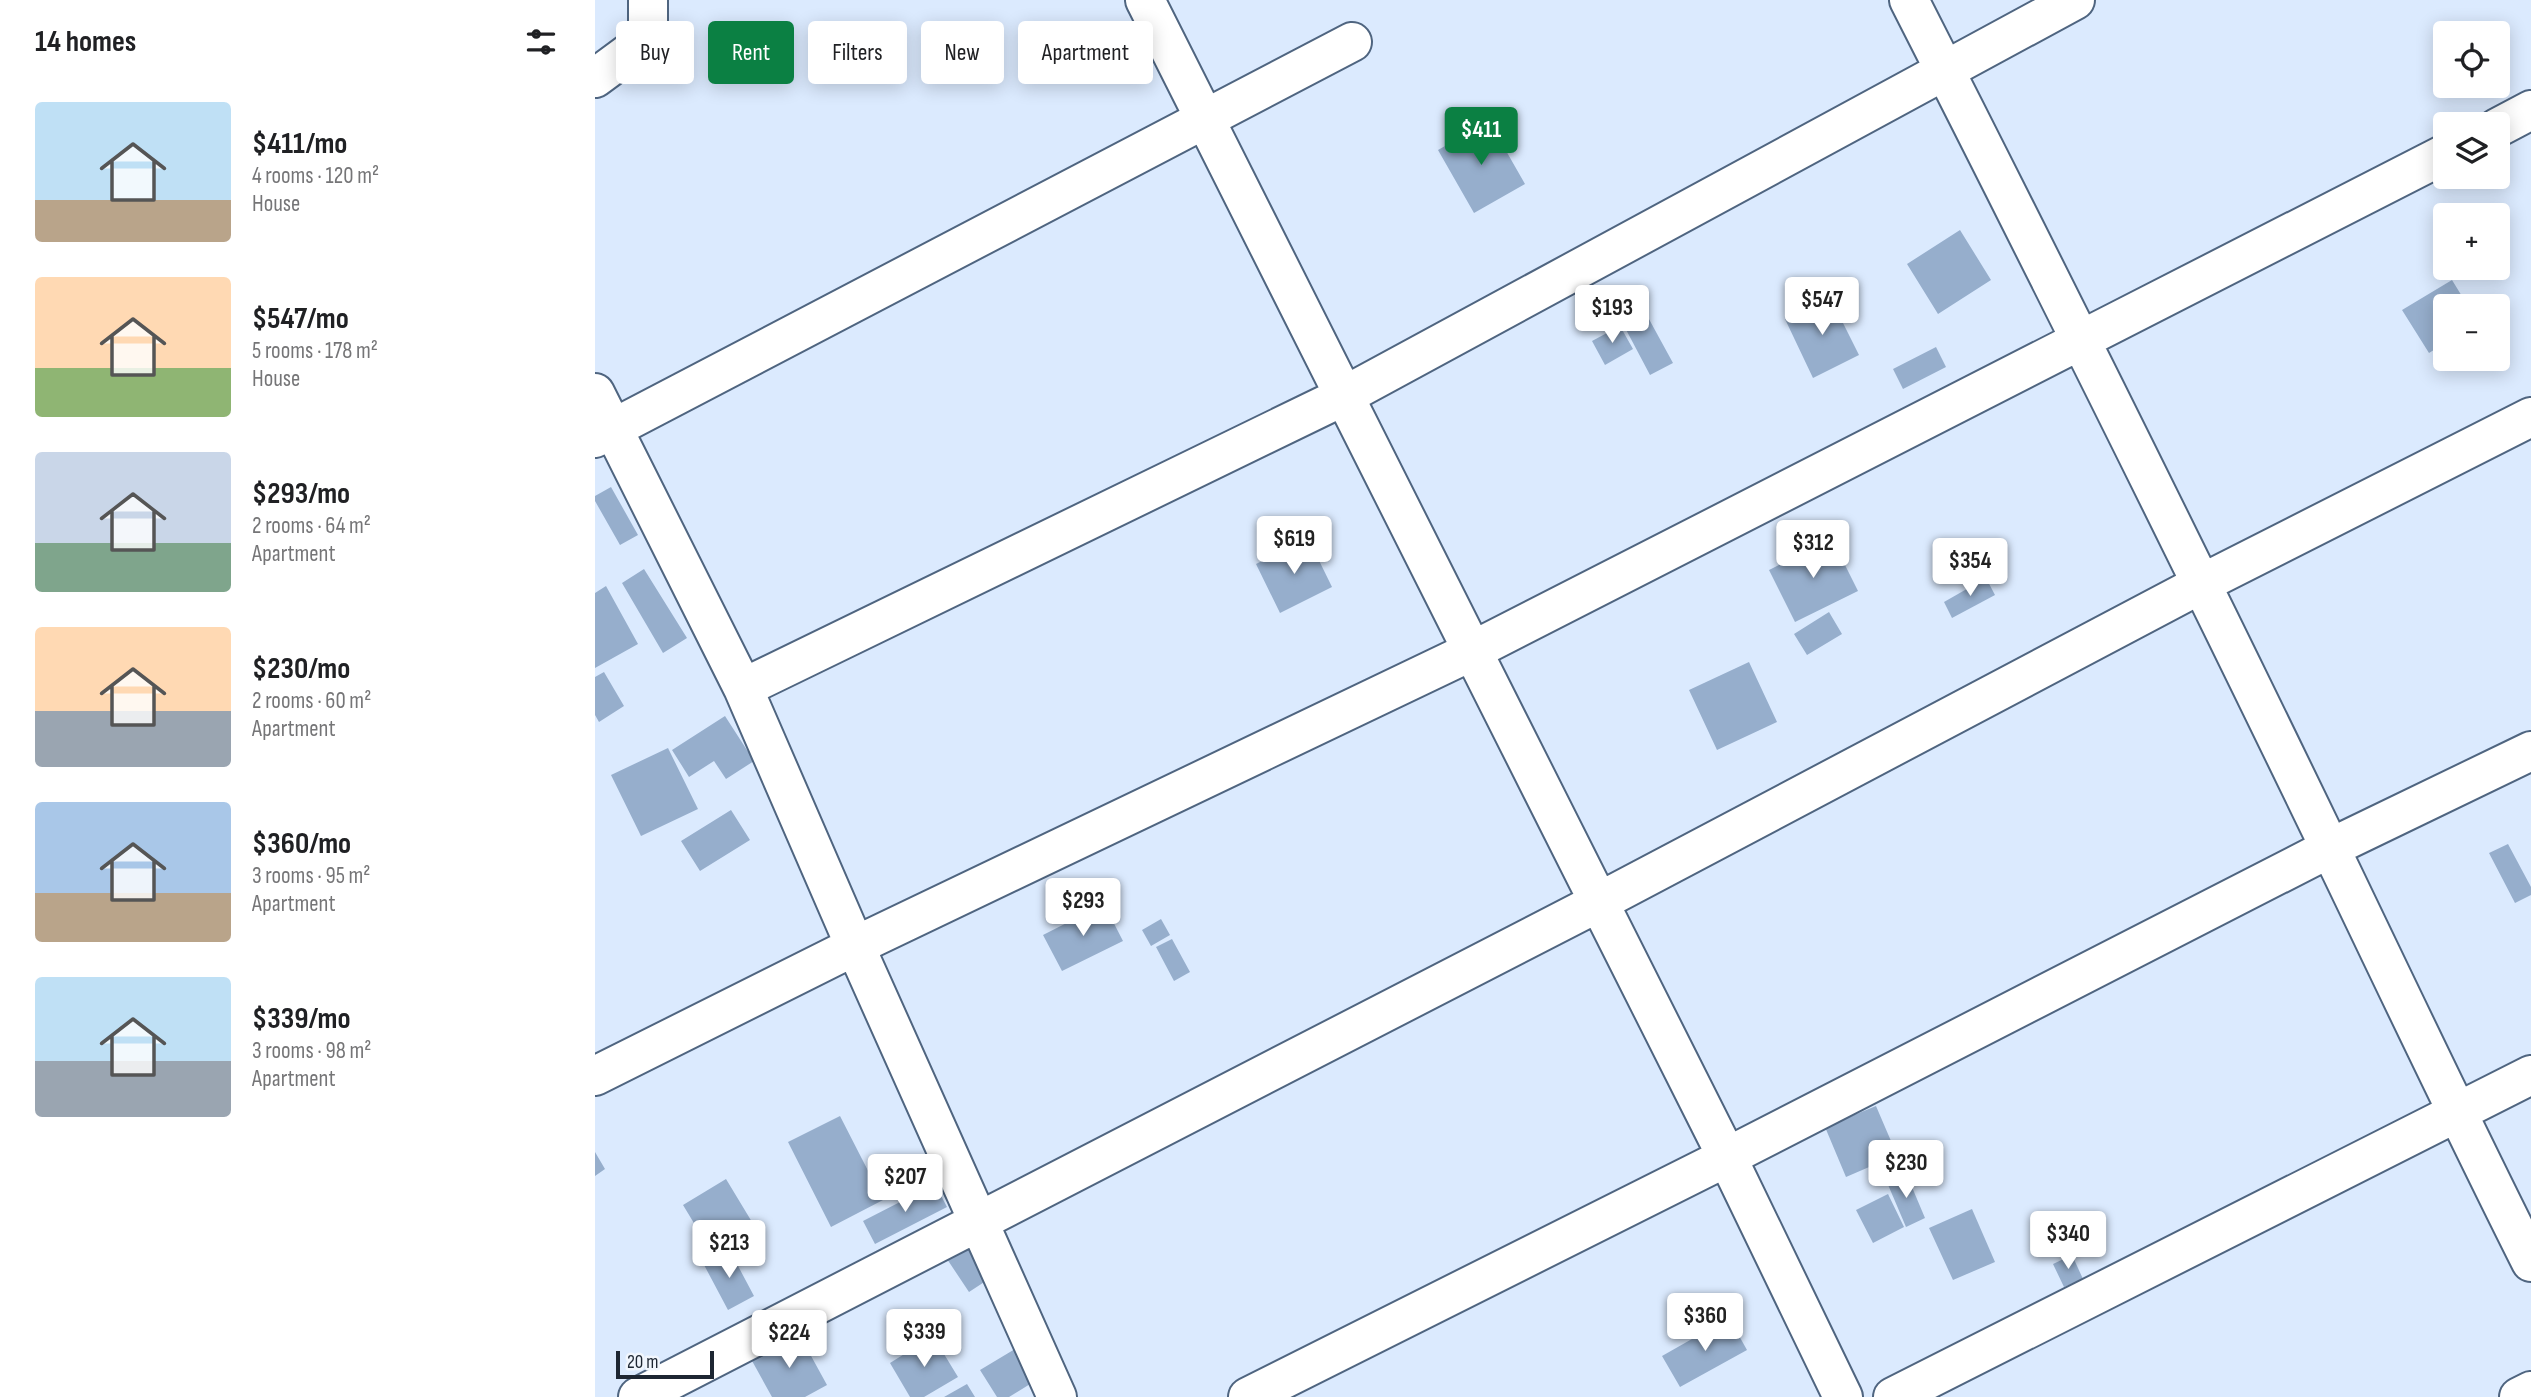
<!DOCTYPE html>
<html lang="en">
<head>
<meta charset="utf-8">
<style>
  body { margin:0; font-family:"Sofia Sans Condensed",sans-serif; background:#f2f2f2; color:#202124; height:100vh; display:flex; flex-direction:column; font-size:26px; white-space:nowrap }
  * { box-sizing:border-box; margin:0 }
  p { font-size:23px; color:#757577 }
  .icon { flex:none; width:38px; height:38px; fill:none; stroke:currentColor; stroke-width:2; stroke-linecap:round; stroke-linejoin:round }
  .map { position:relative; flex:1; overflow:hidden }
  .side { display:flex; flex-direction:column; background:#fff; width:595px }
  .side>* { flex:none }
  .banner { position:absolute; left:21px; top:21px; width:665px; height:63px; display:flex; gap:14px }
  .tools { position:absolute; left:1838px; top:21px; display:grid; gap:14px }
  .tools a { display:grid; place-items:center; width:77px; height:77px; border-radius:7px; background:#fff; box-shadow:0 4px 18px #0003; font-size:35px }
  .scale { position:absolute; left:21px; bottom:18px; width:98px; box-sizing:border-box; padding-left:7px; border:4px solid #1d2632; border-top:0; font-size:19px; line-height:24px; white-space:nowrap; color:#1d2632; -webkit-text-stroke:5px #f1f6fd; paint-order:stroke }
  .price { position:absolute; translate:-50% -60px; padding:0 16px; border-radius:7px; background:#fff; color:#222; font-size:23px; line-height:46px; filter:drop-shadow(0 2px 4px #0008) }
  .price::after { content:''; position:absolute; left:50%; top:42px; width:21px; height:16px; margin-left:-10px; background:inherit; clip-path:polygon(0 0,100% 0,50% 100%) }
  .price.active { background:#0b8043; color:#fff }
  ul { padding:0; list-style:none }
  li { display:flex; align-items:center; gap:21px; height:175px; padding:0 35px }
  li span { display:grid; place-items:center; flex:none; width:196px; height:140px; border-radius:7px; color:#555 }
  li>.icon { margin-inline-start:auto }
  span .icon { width:84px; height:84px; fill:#fffc; stroke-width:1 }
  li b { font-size:30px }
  h2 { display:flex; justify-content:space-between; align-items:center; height:84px; padding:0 35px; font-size:30px }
  .tag { padding:0 24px; border-radius:7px; background:#fff; box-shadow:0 4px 18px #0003; font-size:24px; line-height:63px }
  .tag.active { background:#0b8043; color:#fff }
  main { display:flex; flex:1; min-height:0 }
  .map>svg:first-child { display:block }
</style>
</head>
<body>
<main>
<section class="side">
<h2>14 homes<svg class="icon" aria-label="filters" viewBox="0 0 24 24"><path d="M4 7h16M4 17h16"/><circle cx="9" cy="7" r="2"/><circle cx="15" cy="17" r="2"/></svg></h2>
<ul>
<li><span style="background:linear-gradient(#bfe0f5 70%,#b9a48a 0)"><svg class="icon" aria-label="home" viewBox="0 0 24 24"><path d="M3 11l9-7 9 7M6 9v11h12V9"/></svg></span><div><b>$411/mo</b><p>4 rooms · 120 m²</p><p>House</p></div></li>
<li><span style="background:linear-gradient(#ffd9b3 65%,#8fb573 0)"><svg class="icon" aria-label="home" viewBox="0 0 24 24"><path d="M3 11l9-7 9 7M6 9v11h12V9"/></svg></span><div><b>$547/mo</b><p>5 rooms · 178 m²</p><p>House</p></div></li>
<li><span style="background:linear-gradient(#c9d6e8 65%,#7fa58c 0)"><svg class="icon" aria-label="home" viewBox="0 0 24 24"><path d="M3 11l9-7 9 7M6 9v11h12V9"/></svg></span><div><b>$293/mo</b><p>2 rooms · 64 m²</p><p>Apartment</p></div></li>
<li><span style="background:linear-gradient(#ffd9b3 60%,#9aa5b1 0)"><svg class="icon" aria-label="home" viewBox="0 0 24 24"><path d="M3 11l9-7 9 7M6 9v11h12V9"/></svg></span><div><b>$230/mo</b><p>2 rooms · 60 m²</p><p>Apartment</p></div></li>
<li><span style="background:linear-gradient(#a9c7e8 65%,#b9a48a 0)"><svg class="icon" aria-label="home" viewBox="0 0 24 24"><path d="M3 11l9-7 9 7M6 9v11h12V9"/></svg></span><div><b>$360/mo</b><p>3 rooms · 95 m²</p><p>Apartment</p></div></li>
<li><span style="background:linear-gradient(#bfe0f5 60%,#9aa5b1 0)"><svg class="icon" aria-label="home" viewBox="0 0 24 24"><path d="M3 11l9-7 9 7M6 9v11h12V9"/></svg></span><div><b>$339/mo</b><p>3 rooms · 98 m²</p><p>Apartment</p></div></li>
</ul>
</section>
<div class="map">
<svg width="1936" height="1397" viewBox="0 0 1936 1397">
  <rect width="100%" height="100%" fill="#dbeafe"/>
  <path fill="#96aecc" d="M894,121L930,184L879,213L843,150Z
    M1365,230L1396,280L1343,314L1312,264Z
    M1857,280L1873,306H1850V343L1834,353L1807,310Z
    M1235,297L1264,355L1218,378L1190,319Z
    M1049,310L1078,363L1055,375L1027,322Z
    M1025,326L1038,349L1010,365L997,341Z
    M1341,347L1351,367L1308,389L1298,369Z
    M16,487L43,535L25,545L0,501V496Z
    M713,538L737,587L685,613L661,564Z
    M1237,539L1263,591L1200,622L1174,570Z
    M49,569L92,638L68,653L27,583Z
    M1391,578L1400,595L1357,618L1349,602Z
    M11,586L43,644L0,668V593Z
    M1234,612L1247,634L1212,655L1199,634Z
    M1154,662L1182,722L1122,750L1094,690Z
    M9,672L29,706L4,722L0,715V677Z
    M130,716L159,761L131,779L119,761L94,777L77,750Z
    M73,748L103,809L46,836L16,775Z
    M136,810L155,840L105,871L86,841Z
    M1913,844L1936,887V895L1920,903L1894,853Z
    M509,904L528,941L467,971L448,935Z
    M566,919L575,935L556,946L547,930Z
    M577,939L595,972L579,981L561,947Z
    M1281,1106L1302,1155L1251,1177L1230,1127Z
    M245,1116L288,1200L236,1227L193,1142Z
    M0,1152L10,1169L0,1176Z
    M1311,1173L1330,1218L1311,1227L1291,1180Z
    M131,1179L157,1222L114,1248L88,1205Z
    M340,1184L352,1207L280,1244L268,1221Z
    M1293,1194L1309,1227L1278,1243L1261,1210Z
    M1377,1209L1400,1262L1358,1280L1334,1228Z
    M374,1236L400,1275L374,1292L348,1253Z
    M134,1249L159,1296L133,1310L108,1263Z
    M1477,1255L1488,1279L1469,1287L1458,1264Z
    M1134,1318L1152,1350L1085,1387L1067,1356Z
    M204,1334L232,1385L210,1397H177L156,1359Z
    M338,1336L363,1377L329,1397H315L295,1363Z
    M420,1349L440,1381L414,1397H402L385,1370Z
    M372,1384L380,1397H349Z"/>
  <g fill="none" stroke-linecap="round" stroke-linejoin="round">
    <defs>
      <path id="minor" d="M550,0L1132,1157L1248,1397
        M1314,0C1457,281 1598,564 1735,848C1802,987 1867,1125 1936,1262
        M0,78L53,39V0
        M1902,128L1936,110
        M0,393L148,688L260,946L462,1397
        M0,438L757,42
        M148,688L749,396L1480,0
        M0,1076L260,946L877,651L1850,154
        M43,1397L1004,902L1606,584L1936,417
        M653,1397L1132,1157L1735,848L1936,751
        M1298,1397L1936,1075
        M1924,1397L1936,1391"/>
    </defs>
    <use href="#minor" stroke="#4f6580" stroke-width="42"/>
    <use href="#minor" stroke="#fff" stroke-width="38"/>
  </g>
</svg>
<div class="tools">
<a><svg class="icon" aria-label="locate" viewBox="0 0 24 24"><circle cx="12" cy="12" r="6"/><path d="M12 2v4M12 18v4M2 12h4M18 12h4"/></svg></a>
<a><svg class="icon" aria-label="layers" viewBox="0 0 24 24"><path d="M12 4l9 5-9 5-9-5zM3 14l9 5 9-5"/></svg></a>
<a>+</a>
<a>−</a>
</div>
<div class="scale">20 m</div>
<b class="price active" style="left:886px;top:167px">$411</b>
<b class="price" style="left:1227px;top:337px">$547</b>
<b class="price" style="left:1017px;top:345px">$193</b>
<b class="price" style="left:699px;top:576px">$619</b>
<b class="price" style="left:1218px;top:580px">$312</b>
<b class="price" style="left:1375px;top:598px">$354</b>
<b class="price" style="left:488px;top:938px">$293</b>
<b class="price" style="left:1311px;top:1200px">$230</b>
<b class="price" style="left:310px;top:1214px">$207</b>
<b class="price" style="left:1473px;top:1271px">$340</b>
<b class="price" style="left:134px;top:1280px">$213</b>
<b class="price" style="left:1110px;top:1353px">$360</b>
<b class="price" style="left:329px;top:1369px">$339</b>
<b class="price" style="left:194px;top:1370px">$224</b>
<div class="banner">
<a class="tag">Buy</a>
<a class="tag active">Rent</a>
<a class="tag">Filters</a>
<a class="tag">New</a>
<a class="tag">Apartment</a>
</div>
</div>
</main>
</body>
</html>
